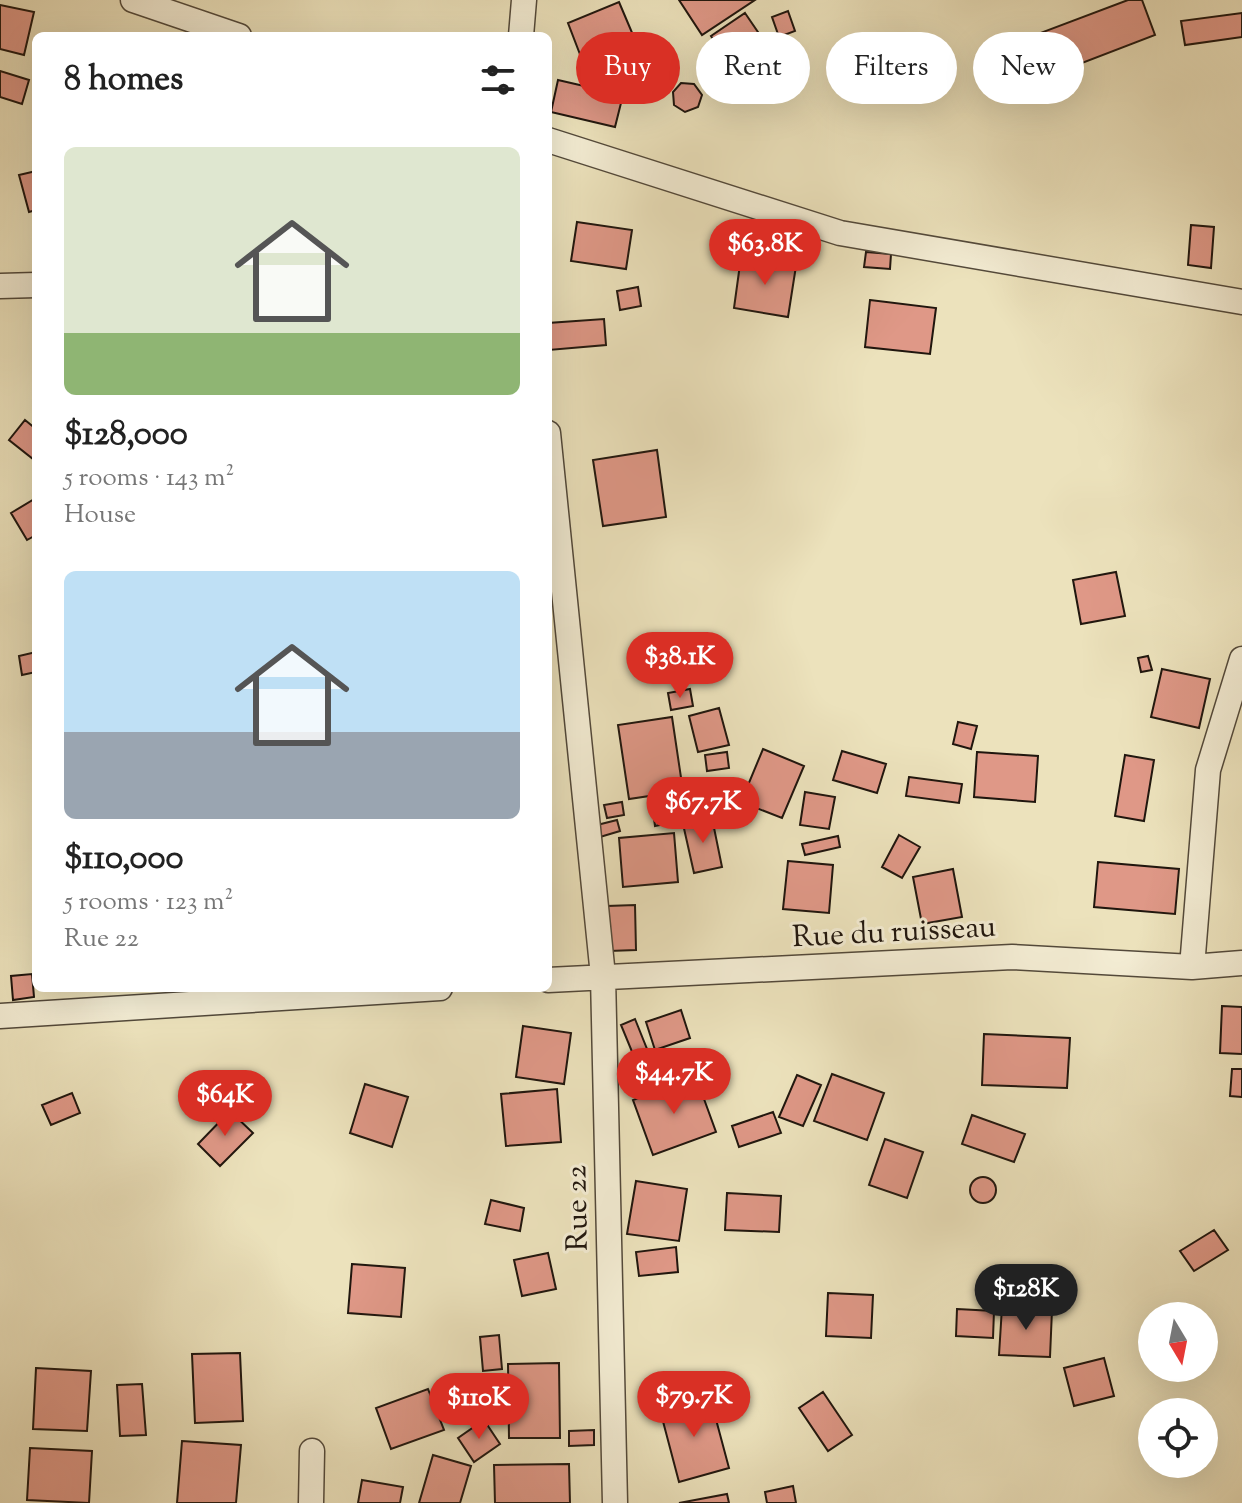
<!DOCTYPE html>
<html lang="en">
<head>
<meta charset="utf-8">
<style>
  body { margin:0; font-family:"Sorts Mill Goudy",serif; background:#f6f6f6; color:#222; height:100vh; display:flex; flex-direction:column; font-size:30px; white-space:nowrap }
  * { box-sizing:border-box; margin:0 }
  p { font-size:26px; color:#767676 }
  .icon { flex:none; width:44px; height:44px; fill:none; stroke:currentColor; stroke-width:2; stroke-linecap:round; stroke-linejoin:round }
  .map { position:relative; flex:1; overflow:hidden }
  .side { position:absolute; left:32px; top:32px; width:520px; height:960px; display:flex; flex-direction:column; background:#fff; border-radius:12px; box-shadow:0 8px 32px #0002 }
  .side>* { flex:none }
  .hud { position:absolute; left:576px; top:32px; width:546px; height:72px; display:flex; gap:16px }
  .needle { width:52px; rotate:170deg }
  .fabs { position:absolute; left:1138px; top:1302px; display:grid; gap:16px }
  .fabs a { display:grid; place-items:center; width:80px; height:80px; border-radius:50%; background:#fff; box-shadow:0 8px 32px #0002; font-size:40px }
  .price { position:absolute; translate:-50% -68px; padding:0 18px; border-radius:28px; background:#d93025; color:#fff; font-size:26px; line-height:52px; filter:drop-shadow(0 2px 4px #0008) }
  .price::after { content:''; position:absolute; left:50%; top:48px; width:24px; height:18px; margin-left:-12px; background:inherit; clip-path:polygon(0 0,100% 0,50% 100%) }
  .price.current { background:#222; color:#fff }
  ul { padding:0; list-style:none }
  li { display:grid; align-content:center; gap:16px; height:424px; padding:0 32px }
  li span { display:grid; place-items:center; height:248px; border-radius:12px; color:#555 }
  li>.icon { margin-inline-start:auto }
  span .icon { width:144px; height:144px; fill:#fffc; stroke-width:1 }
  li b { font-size:34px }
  h2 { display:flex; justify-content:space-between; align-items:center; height:96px; padding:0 32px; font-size:34px }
  .chip { padding:0 28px; border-radius:36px; background:#fff; box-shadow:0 8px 32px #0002; font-size:28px; line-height:72px }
  .chip.current { background:#d93025; color:#fff }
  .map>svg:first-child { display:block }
</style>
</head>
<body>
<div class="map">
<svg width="1242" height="1503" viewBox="0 0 1242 1503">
  <rect width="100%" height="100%" fill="#ece2bc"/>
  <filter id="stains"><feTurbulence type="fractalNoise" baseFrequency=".0025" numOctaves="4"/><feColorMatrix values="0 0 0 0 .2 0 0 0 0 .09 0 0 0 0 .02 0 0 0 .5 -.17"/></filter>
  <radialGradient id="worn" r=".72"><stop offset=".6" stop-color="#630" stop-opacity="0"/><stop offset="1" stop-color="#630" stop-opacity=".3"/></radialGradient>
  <path fill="#df9887" stroke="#20160e" stroke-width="2" d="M679,0H755L702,35Z
    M1128,0H1142L1155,35L1030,83L1014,43Z
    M619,2L633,35L581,57L568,23Z
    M0,5L34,12L24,55L0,49Z
    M788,11L795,31L779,37L772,17Z
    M745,13L762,38L728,61L711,36Z
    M1242,13V37L1185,45L1181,21Z
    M787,49L795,81L739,96L731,63Z
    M0,71L29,80L22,104L0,97Z
    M558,80L623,95L615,127L551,112Z
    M681,83L694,84L702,95L698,107L685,112L674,105L673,92Z
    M36,171V210L29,212L19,175Z
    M577,222L632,230L626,269L571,261Z
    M1191,225L1214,227L1211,268L1188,265Z
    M866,252L891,254L890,269L864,267Z
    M741,257L796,266L788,317L734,308Z
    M638,287L641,306L620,310L617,291Z
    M870,300L936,308L930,354L865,347Z
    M604,319L606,345L549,350L548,323Z
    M25,420L36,429V455L33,459L9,440Z
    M657,450L666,517L603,526L593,460Z
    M36,498V535L27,540L11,513Z
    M1116,572L1125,616L1081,624L1073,580Z
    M36,652V672L22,675L19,656Z
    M1148,656L1152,670L1141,672L1138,658Z
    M1162,669L1210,679L1199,728L1151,717Z
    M690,689L693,706L671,710L668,693Z
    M719,708L729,745L698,752L689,716Z
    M672,717L683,791L629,799L618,725Z
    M958,722L977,726L971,749L953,744Z
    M763,749L804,766L782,818L741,802Z
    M842,751L886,764L877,793L833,780Z
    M727,752L729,768L707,771L705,755Z
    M977,752L1038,756L1035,802L974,797Z
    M1125,755L1154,760L1144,821L1115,816Z
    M909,777L962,784L959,803L906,796Z
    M805,792L835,797L829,829L800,825Z
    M622,802L624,815L607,818L604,805Z
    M677,807L679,821L655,826L653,811Z
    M712,818L722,867L694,873L683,824Z
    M617,820L620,831L600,837L597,825Z
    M674,833L678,882L623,887L619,838Z
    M899,835L920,847L902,878L882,867Z
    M838,836L840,847L805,855L802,844Z
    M788,861L833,865L829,913L783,909Z
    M1098,862L1179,869L1175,914L1094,907Z
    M953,869L962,917L922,924L913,877Z
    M635,905L636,950L609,951L607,906Z
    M32,974L34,997L13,1000L11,976Z
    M1222,1006L1242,1007V1054L1220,1053Z
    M681,1010L690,1038L655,1050L646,1022Z
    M635,1019L649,1054L635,1059L621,1025Z
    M523,1026L571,1033L564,1084L516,1077Z
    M984,1034L1070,1038L1067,1088L982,1085Z
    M1232,1069H1242V1097L1230,1096Z
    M832,1074L884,1093L867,1140L814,1121Z
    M797,1075L821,1085L803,1126L779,1117Z
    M696,1077L716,1132L653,1155L633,1100Z
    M365,1084L408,1097L392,1147L350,1133Z
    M557,1089L561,1142L506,1146L501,1094Z
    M72,1093L80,1113L51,1125L42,1105Z
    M230,1111L253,1133L220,1166L198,1144Z
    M773,1112L781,1133L739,1147L732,1126Z
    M972,1115L1025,1134L1014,1162L962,1144Z
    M885,1139L923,1152L907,1198L869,1185Z
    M970 1190a13 13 0 1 1 26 0a13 13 0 1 1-26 0Z
    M636,1181L687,1189L679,1241L627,1234Z
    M727,1193L781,1196L779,1232L725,1230Z
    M491,1200L524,1208L520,1231L485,1224Z
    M1214,1230L1228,1250L1194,1271L1180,1251Z
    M676,1247L678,1272L639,1276L636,1252Z
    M548,1253L556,1289L522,1296L514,1260Z
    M352,1264L405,1268L401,1317L348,1313Z
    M828,1293L873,1295L871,1338L826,1336Z
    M1002,1307L1052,1310L1050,1357L999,1355Z
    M957,1309L994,1311L993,1338L956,1336Z
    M499,1335L502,1369L483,1371L480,1337Z
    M240,1353L243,1421L195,1423L192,1354Z
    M1104,1358L1114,1396L1074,1406L1064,1368Z
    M559,1363L560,1438H509L508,1364Z
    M36,1368L91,1371L87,1431L33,1429Z
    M142,1384L146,1435L120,1436L117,1385Z
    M428,1389L444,1430L391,1449L376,1408Z
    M823,1392L852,1435L828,1451L799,1408Z
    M710,1397L729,1468L679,1482L660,1410Z
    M484,1420L500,1444L474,1462L458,1438Z
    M594,1430V1445L569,1446V1431Z
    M182,1441L241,1445L236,1503H177Z
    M30,1448L92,1451L89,1503L27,1500Z
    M433,1455L471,1466L460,1503H419Z
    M569,1464L570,1503H495L494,1465Z
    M362,1480L403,1487L400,1503H358Z
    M793,1486L796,1503H767L765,1492Z
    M727,1494L729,1503H679Z"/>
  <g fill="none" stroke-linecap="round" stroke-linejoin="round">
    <defs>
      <path id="street" d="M133,0L239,36
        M521,36L524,0
        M548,140L840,233L1242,302
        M0,286L36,285
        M548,433L603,976L615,1503
        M1192,967L1208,770L1242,659
        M548,980L1012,957L1192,967L1242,963
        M0,1016L440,988
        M311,1503L312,1451"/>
    </defs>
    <use href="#street" stroke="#53493a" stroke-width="27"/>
    <use href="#street" stroke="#f3ecd3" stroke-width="24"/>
  </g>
  <g text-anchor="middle" stroke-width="6" stroke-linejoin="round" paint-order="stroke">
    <g font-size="30" fill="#20160e" stroke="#f3ecd3">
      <text transform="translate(894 931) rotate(-3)" y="10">Rue du ruisseau</text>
      <text transform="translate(576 1208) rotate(-91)" y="10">Rue 22</text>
    </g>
  </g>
  <rect width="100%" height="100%" filter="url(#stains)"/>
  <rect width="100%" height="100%" fill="url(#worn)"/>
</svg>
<div class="fabs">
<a><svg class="needle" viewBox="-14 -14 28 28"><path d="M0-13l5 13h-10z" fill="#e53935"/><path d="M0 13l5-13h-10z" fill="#767676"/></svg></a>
<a><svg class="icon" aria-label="locate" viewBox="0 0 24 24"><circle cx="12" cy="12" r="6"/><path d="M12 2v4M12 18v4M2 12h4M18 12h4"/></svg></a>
</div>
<b class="price" style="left:765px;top:287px">$63.8K</b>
<b class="price" style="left:680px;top:700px">$38.1K</b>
<b class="price" style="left:703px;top:845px">$67.7K</b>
<b class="price" style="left:674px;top:1116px">$44.7K</b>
<b class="price" style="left:225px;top:1138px">$64K</b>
<b class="price current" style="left:1026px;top:1332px">$128K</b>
<b class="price" style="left:694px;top:1439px">$79.7K</b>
<b class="price" style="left:479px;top:1441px">$110K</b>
<div class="hud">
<a class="chip current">Buy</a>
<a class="chip">Rent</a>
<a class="chip">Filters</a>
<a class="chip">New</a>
</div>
<section class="side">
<h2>8 homes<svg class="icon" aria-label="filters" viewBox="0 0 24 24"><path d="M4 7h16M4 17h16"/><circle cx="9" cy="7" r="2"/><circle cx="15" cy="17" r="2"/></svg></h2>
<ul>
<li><span style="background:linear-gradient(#dfe7d0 75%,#8fb573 0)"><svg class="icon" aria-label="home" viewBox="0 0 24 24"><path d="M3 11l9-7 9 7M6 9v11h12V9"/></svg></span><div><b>$128,000</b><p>5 rooms · 143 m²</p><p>House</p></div></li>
<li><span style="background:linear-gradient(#bfe0f5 65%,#9aa5b1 0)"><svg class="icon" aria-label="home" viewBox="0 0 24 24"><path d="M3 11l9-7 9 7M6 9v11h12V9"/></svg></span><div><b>$110,000</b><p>5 rooms · 123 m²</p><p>Rue 22</p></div></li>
</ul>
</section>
</div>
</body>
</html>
